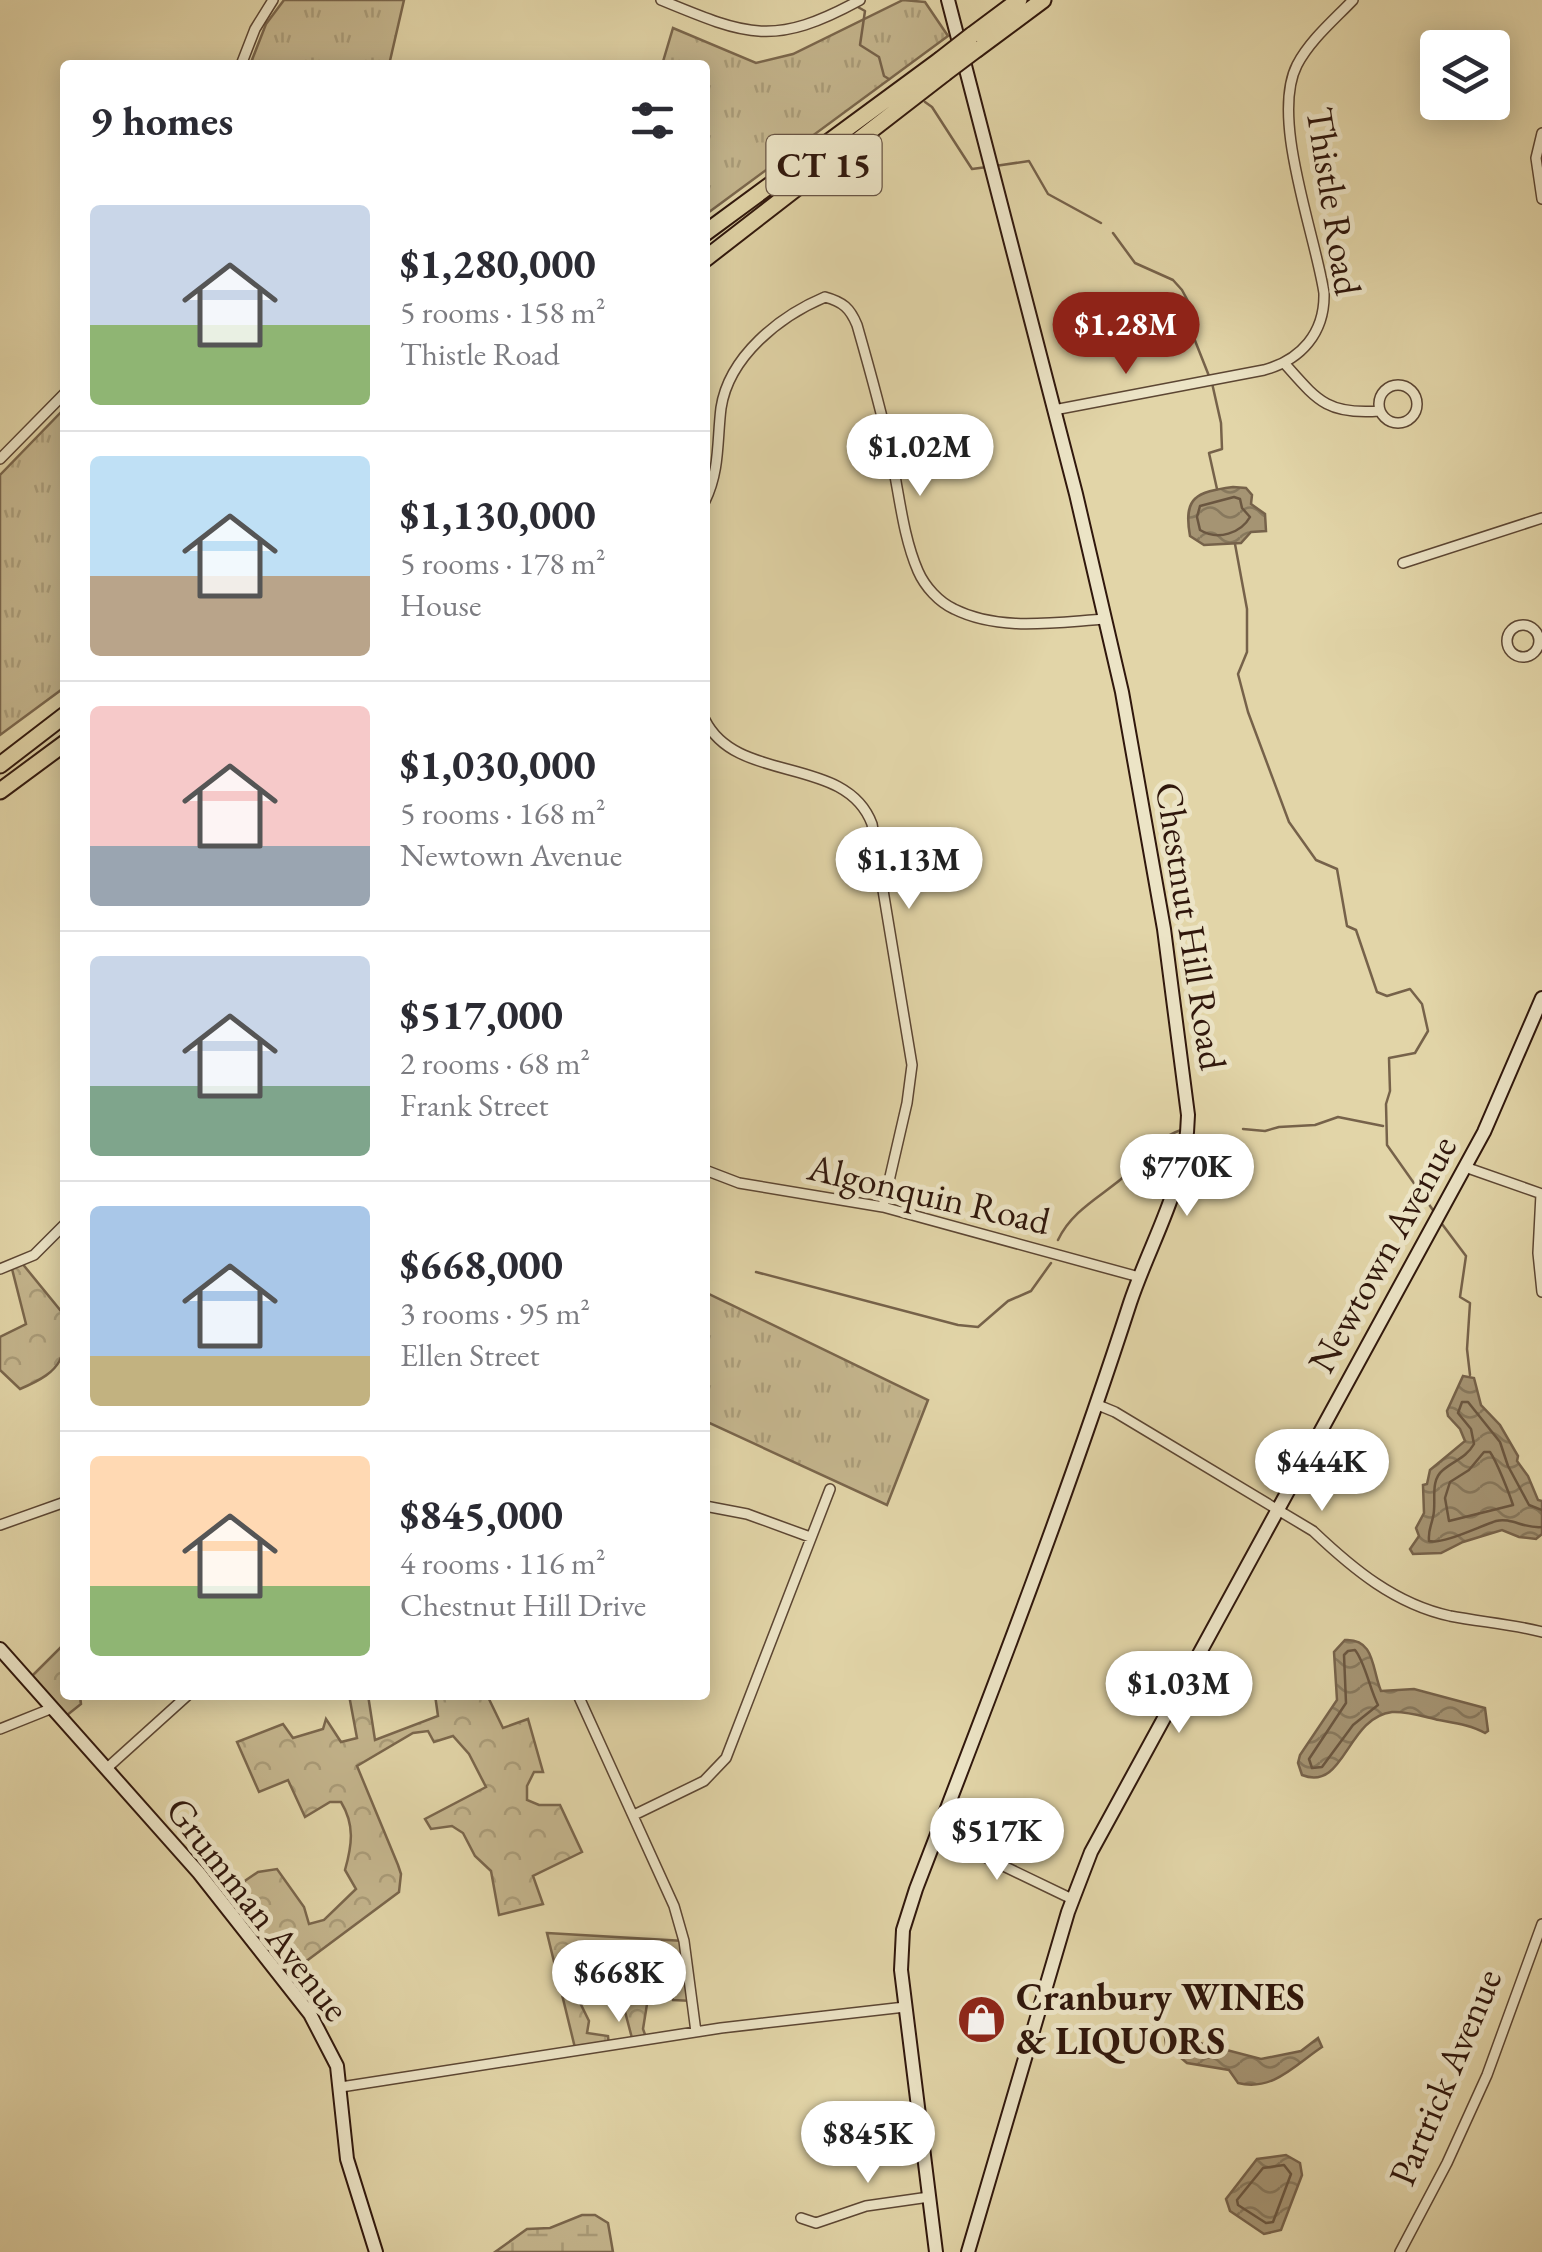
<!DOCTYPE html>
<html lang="en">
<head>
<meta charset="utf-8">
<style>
  body { margin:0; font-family:"EB Garamond",serif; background:#f2f2f3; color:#2b2b33; height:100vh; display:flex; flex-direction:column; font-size:38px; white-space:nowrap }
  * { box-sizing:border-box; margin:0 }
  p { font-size:32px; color:#7c7c81 }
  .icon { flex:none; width:55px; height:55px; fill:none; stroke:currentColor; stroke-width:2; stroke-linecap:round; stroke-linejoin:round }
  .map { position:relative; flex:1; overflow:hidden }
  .drawer { position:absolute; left:60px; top:60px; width:650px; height:1640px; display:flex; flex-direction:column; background:#fff; border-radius:10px; box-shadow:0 5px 25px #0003 }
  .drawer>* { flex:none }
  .controls { position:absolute; left:1420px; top:30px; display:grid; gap:20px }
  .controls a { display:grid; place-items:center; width:90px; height:90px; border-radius:10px; background:#fff; box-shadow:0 5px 25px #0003; font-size:50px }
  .price { position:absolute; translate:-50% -85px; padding:0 22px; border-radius:35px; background:#fff; color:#222; font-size:32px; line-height:65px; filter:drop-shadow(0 2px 5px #0008) }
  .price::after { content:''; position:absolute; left:50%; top:60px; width:30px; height:22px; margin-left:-15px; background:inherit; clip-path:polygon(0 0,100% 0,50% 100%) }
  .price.active { background:#8f2418; color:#fff }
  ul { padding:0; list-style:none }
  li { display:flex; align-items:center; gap:30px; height:250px; padding:0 30px }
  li+li { border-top:2px solid #e1e1e2 }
  li span { display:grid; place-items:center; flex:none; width:280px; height:200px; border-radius:10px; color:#555 }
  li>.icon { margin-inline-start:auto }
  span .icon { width:120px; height:120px; fill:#fffc; stroke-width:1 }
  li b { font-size:42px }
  h2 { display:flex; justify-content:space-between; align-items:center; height:120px; padding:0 30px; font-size:42px }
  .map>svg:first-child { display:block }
</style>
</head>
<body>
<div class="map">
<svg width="1542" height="2252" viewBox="0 0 1542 2252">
  <defs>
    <pattern id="forest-crowns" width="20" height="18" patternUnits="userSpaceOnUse" patternTransform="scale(2.5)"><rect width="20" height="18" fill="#c4b58d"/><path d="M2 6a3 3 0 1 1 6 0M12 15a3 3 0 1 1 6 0" fill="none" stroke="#a99b78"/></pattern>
    <pattern id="wetland-marsh" width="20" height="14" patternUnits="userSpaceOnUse" patternTransform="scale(2.5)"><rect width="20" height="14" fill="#c4b58d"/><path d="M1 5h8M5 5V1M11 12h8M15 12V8" fill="none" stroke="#a99b78"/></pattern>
    <pattern id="park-tufts" width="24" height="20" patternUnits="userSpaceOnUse" patternTransform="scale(2.5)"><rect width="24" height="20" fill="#c4b58d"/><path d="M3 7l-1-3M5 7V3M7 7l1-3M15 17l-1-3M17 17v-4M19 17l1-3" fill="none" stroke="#a99b78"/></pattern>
    <pattern id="water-waves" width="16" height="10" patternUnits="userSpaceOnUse" patternTransform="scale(2.5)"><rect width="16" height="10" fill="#a59473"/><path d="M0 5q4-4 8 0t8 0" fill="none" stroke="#87785d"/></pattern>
  </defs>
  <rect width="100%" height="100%" fill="#e2d5a8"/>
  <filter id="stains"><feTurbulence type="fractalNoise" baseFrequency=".002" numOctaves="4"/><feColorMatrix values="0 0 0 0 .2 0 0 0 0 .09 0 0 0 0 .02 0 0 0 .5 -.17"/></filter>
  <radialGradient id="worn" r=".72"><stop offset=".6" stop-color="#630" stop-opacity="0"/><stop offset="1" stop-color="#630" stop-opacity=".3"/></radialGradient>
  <path fill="url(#forest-crowns)" stroke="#7a664c" stroke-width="2.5" d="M21,1262L61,1311L65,1310C65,1357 67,1369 20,1389L0,1370V1337L26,1324L11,1265Z
    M65,1643V1695H80L81,1704L61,1720L31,1677Z
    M349,1695H368L375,1740L438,1716L435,1695H487L503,1728L528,1719L543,1772H534L527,1786V1800L539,1805H560L582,1852L533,1876L543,1904L499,1915L491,1871L475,1856L463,1833L452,1826L431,1829L425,1819L486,1787L469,1754L453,1736L434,1742L428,1731L413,1733L357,1766L398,1865L401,1874L399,1892L289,1974L227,1893L258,1872L277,1869L304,1907L309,1924L324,1920L356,1889L345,1870C352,1845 355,1825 341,1802H330L305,1817L288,1780L259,1792L237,1742L283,1724L293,1738L323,1729L326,1719L341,1742L357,1738Z
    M547,1933L684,1941L693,2001L673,2000L658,1958L637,1952L618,1975H608L602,1959L595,1953L565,1949L560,1962L589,2021L587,2033L608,2036L609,2046L576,2052Z
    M627,1986L648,1998L643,2029L647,2040L633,2042L623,2004L613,1992Z"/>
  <path fill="url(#wetland-marsh)" stroke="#7a664c" stroke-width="2.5" d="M582,2215H595L608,2223L613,2252H495L527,2229L550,2228Z"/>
  <path fill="url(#park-tufts)" stroke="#7a664c" stroke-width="2.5" d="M284,0H404L389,65H250L266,24Z
    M903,0L925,2L948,36L705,215V65H662L673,28L756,63L793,54Z
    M65,408V687L0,735V475Z
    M705,1292L928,1400L887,1505L705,1421Z"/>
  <path fill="url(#water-waves)" stroke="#76624a" stroke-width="2.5" d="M1233,487L1246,488L1252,495L1251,504L1265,514L1266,531L1251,532L1241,543L1204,545L1190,536C1183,497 1196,492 1233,487Z
    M1463,1376L1474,1378L1481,1405L1500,1425L1518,1456L1517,1461L1528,1476L1538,1500L1542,1501V1534L1536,1539L1519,1537L1502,1530L1463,1542L1441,1553L1413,1554L1410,1549L1419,1536L1416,1528L1424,1513L1423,1485L1427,1484L1430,1470L1465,1441L1460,1429L1448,1416L1447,1411Z
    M1345,1640C1375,1638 1372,1670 1381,1691L1414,1689L1485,1708L1488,1731L1485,1733C1471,1725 1455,1723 1439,1720C1425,1717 1407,1711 1392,1712C1346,1718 1345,1792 1302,1775L1298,1763L1300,1755L1337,1700L1334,1652Z
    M1169,2035L1261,2059L1301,2051L1318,2038L1322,2047C1296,2064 1273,2092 1238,2083L1229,2070L1187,2063L1166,2045L1165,2037Z
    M1286,2155L1300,2163L1302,2175L1281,2230L1264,2234L1230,2211L1226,2199L1257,2159Z"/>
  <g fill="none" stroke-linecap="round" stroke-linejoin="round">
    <path stroke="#6a5640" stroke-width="2.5" d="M1234,497L1240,499L1242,508L1250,517C1241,533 1218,541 1200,530L1197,517L1200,506Z
      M1484,1452H1490C1497,1462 1509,1493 1513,1505L1449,1521L1445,1498L1450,1482L1469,1470Z
      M1542,1510L1529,1505L1508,1466L1500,1442L1468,1402H1462L1458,1413L1471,1429L1474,1444C1466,1458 1455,1460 1443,1470C1429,1481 1437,1503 1433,1517C1431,1527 1428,1530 1429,1541C1442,1545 1480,1526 1496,1521C1511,1517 1524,1529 1542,1527
      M1355,1650C1365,1662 1370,1690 1378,1705L1353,1725L1322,1767L1312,1768L1309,1759L1346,1703L1344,1655L1348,1651Z
      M1284,2165L1291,2174L1273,2222L1266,2223L1238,2205L1237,2200L1263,2168Z"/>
    <path stroke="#76624a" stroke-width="2.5" d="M856,6L865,11L860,45L879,57L884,76L889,79
      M925,102L932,107L972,169L987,167
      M995,166L1029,161L1048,194L1101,223
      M1113,233L1135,263L1173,280L1182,290L1189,303L1192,333L1209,376
      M1212,383L1221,423L1222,449L1209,453L1217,489
      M1235,544L1247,609V652L1238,674L1248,712L1289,822L1316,860L1337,869L1347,926L1356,930L1377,992L1387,996L1410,989L1422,1004L1428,1031L1415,1053L1389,1058L1390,1091L1386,1104L1387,1145L1435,1213
      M1243,1129L1265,1131L1279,1127L1315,1125L1338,1117L1383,1126
      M1442,1224L1466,1256L1460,1297L1470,1303L1467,1349L1470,1375
      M1058,1240C1072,1210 1102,1196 1126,1175C1144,1159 1157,1138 1181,1130
      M756,1272L958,1325L978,1327L1008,1301L1031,1291L1051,1263
      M62,1312L65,1310"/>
    <defs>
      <path id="street" d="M661,0C748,36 774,47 860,0
        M241,65L255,29L273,0
        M1542,133L1536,158L1542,199
        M1285,364C1317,400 1327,415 1379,411
        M1379 404a19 19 0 1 1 38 0a19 19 0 1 1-38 0Z
        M1054,410L1264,370C1301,360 1325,333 1324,293C1315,233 1270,118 1297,65C1310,40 1334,20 1353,0
        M0,459L65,393
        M705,501C720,471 717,440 721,408C729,356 780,316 825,297C843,302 850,308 857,325C869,367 881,409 890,451C899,490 902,534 918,571C925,587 939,602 954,609C1000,632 1056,622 1106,619
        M1403,563L1542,518
        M1507 641a16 16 0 1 1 32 0a16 16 0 1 1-32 0Z
        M705,720C737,785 846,754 872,824L912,1065L907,1103L883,1207
        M1465,1167L1542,1194
        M705,1170L739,1183L883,1207L1139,1277
        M1541,1194L1538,1253L1542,1292
        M0,1269L34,1255L65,1224
        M1098,1405L1115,1412L1313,1531C1353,1569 1395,1604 1450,1616C1481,1622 1512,1624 1542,1632
        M705,1506L747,1514L810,1537
        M0,1525L65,1502
        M578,1695L674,1906L684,1941L696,2032
        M0,1729L50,1709
        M106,1769L188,1695
        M634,1815L704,1781L726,1758L830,1489
        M937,1834L1072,1899
        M341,2087L721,2028L905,2007
        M801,2218L816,2223L866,2206L929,2197
        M1400,2252L1447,2163L1487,2075L1542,1924"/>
      <path id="secondary" d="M0,1649L199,1873L310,2014L337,2066L347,2159L376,2252
        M936,2252L901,1970L903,1930L916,1889C991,1694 1066,1501 1130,1303C1151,1240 1187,1184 1188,1115L1164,929L1122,692L1076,494L948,0
        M968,2252L1068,1912L1091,1852L1484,1132L1542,998"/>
      <path id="highway" d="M972,35L1019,0
        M977,49L1043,0
        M705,233L940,60
        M705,259L945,73
        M0,765L65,715
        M0,791L65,743"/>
    </defs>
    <use href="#street" stroke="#5c4633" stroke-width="12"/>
    <use href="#secondary" stroke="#30170c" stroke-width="16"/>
    <use href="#highway" stroke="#30170c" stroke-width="19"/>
    <use href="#street" stroke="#ece4c6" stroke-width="9"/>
    <use href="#secondary" stroke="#ece4c6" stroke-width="12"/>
    <use href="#highway" stroke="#e2d5a8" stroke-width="15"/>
    <defs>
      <path id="highway-bridge" d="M940,60L972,35
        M945,73L977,49"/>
    </defs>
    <use href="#highway-bridge" stroke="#30170c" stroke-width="19" stroke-linecap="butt"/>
    <use href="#highway-bridge" stroke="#e2d5a8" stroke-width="15"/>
  </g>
  <defs>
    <symbol id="shop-disc" viewBox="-11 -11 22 22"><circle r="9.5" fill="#8f2418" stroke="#ece4c6"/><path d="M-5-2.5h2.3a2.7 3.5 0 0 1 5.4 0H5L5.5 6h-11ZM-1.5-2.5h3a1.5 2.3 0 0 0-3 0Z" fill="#fff"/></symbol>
  </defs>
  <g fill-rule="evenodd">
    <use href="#shop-disc" x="954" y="1992" width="55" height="55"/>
  </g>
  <g text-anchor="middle" stroke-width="10" stroke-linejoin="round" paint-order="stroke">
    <rect fill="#ece4c6" stroke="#685444" stroke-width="2.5" x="766.5" y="135" width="115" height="60" rx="8"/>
    <g font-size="35" font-weight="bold" fill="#30170c">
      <text x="824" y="177">CT 15</text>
    </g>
    <g font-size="38" fill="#30170c" stroke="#ece4c6">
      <text transform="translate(1334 201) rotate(81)" y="13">Thistle Road</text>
      <text transform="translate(1191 926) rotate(81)" y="13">Chestnut Hill Road</text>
      <text transform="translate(929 1194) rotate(13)" y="13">Algonquin Road</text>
      <text transform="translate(1382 1254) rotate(-61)" y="13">Newtown Avenue</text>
      <text transform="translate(258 1909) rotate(52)" y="13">Grumman Avenue</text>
      <text transform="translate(1445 2077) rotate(-67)" y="13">Partrick Avenue</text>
    </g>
    <g font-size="38" font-weight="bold" fill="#30170c" stroke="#ece4c6" text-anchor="start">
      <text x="1016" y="2010">Cranbury WINES<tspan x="1016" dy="44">&amp; LIQUORS</tspan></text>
    </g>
  </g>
  <rect width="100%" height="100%" filter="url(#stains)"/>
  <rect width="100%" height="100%" fill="url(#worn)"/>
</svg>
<div class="controls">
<a><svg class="icon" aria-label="layers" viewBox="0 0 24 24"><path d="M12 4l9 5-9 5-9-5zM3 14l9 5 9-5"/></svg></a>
</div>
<b class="price active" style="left:1126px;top:377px">$1.28M</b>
<b class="price" style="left:920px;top:499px">$1.02M</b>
<b class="price" style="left:909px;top:912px">$1.13M</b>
<b class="price" style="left:1187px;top:1219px">$770K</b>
<b class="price" style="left:1322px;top:1514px">$444K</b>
<b class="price" style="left:1179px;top:1736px">$1.03M</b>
<b class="price" style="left:997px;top:1883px">$517K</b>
<b class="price" style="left:619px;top:2025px">$668K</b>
<b class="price" style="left:868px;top:2186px">$845K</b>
<section class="drawer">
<h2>9 homes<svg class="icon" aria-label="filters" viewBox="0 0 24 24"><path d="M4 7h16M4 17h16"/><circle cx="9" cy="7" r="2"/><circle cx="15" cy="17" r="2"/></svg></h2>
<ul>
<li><span style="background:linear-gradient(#c9d6e8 60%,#8fb573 0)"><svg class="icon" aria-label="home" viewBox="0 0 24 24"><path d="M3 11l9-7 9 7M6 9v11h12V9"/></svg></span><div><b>$1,280,000</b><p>5 rooms · 158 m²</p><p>Thistle Road</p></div></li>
<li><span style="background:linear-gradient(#bfe0f5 60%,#b9a48a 0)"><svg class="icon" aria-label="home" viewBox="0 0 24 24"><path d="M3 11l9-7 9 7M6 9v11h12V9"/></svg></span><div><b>$1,130,000</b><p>5 rooms · 178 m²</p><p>House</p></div></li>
<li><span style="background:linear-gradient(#f6c9c9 70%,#9aa5b1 0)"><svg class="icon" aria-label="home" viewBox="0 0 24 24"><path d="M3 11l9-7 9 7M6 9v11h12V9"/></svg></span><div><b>$1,030,000</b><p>5 rooms · 168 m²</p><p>Newtown Avenue</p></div></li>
<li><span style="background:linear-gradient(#c9d6e8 65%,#7fa58c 0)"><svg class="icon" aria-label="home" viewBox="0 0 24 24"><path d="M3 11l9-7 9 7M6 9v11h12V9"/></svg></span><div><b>$517,000</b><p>2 rooms · 68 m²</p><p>Frank Street</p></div></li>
<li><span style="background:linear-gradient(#a9c7e8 75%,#c2b280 0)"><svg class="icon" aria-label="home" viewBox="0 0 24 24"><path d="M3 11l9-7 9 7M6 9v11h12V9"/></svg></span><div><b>$668,000</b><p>3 rooms · 95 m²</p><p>Ellen Street</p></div></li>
<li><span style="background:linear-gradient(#ffd9b3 65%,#8fb573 0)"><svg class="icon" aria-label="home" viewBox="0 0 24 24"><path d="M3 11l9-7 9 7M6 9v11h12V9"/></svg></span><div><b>$845,000</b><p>4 rooms · 116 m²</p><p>Chestnut Hill Drive</p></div></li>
</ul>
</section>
</div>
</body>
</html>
